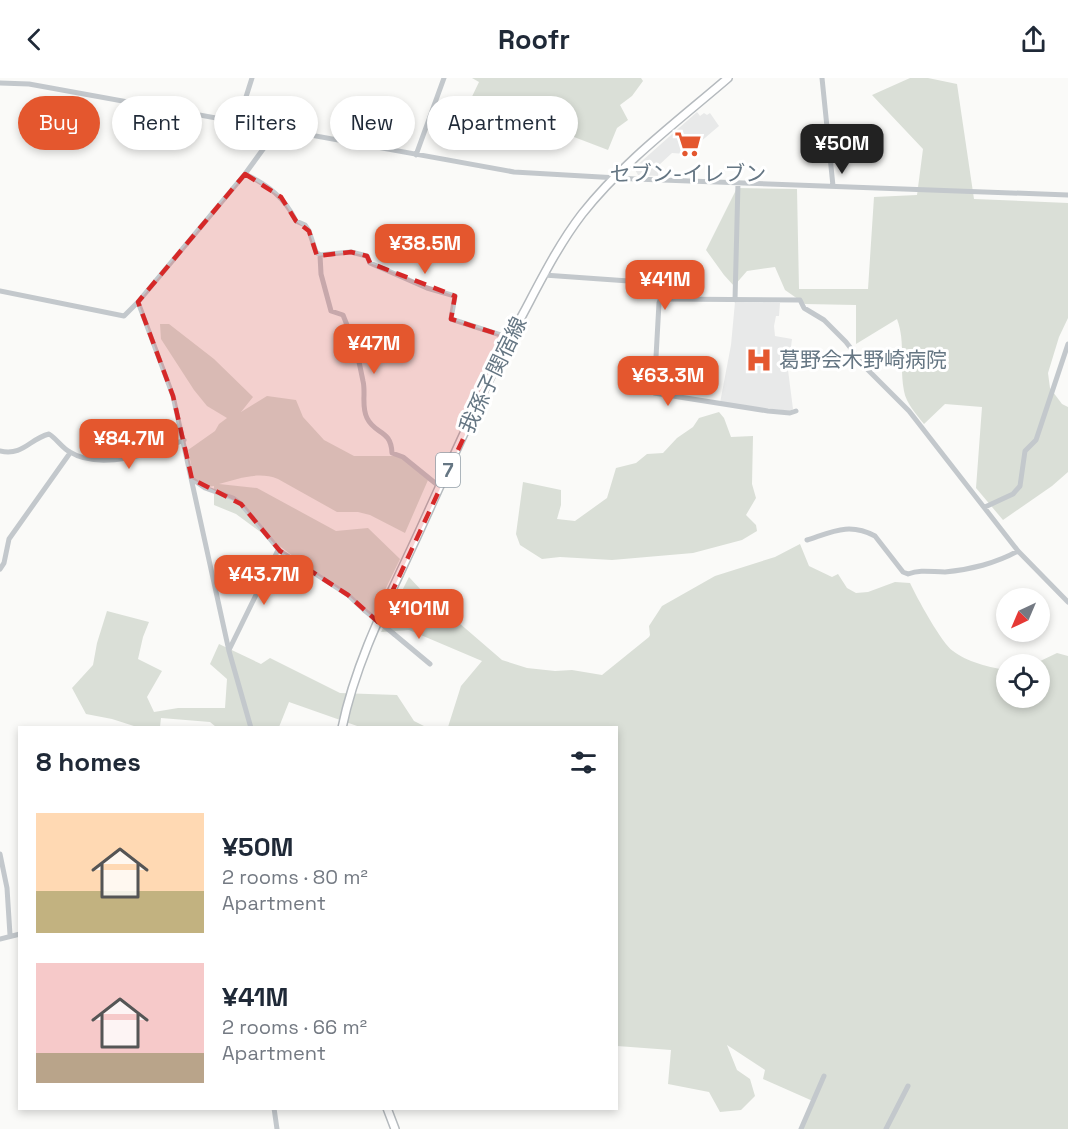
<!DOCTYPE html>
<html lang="en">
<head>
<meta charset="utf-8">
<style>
  body { margin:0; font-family:"Space Grotesk","Noto Sans JP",sans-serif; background:#f2f2f3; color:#1f2937; height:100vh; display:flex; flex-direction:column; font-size:22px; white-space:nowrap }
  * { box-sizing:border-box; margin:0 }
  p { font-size:20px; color:#747a83 }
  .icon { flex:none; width:33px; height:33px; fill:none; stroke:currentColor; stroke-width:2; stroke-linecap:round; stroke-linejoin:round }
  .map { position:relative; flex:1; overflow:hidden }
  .sheet { position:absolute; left:18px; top:648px; width:600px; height:384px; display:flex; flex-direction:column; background:#fff; border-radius:0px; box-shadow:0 3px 9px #0003 }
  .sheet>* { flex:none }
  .hud { position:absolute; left:18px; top:18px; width:600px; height:54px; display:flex; gap:12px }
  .needle { width:39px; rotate:224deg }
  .tools { position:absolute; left:996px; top:510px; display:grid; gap:12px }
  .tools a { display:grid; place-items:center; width:54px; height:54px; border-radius:50%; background:#fff; box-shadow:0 3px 9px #0003; font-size:30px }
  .price { position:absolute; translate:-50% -51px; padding:0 14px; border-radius:12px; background:#e4572e; color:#fff; font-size:20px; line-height:39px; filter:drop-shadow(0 2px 3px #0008) }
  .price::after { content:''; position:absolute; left:50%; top:36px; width:18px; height:14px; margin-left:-9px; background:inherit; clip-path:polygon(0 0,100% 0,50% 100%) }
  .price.active { background:#222; color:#fff }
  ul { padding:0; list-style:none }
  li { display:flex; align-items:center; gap:18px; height:150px; padding:0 18px }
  li span { display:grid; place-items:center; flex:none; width:168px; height:120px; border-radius:0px; color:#555 }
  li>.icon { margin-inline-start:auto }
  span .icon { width:72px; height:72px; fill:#fffc; stroke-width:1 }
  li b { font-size:26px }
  h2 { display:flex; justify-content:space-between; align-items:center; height:72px; padding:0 18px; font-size:26px }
  .chip { padding:0 21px; border-radius:27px; background:#fff; box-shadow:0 3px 9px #0003; font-size:21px; line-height:54px }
  .chip.active { background:#e4572e; color:#fff }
  header { display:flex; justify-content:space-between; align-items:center; height:78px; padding:0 18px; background:#fff; font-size:27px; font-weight:700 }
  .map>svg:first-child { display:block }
</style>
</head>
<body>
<header><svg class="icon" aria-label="back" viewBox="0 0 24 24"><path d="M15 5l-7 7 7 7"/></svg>Roofr<svg class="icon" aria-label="share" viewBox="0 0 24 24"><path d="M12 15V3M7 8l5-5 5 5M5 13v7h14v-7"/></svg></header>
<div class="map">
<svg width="1068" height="1051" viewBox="0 0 1068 1051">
  <rect width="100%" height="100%" fill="#fafaf8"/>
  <path fill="#e8e9e9" d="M697,34L700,38L704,35L707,37L710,35L719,48L686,76L672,75L659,87L658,98L638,97L634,90Z
    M735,224L780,225L779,238H776L774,248L775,258L792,261L788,292L793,331L791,333L720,325L731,267Z"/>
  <path fill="#dadfd7" d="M472,0H641L643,3L632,18L620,27L628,42L617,50L608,72L574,59V53L532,59L495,56L496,45L491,40L467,29L479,4Z
    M910,0H928L957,6L974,121L1068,125V240L1059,259L1048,295L1050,310L1062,326L1068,329V394L1052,408L1003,442L976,410L982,329L945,326L924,346C916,336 906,325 904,313C899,288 906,265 897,241L856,266V227L805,226L785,212L775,189L747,193L734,208L724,197L706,172L737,110L797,111L799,211H868L874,119L917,117L923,71L872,17Z
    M160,246H169L214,281L253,319L241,334L267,318L296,322L303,339L324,362L354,378H399L428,402L405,455L370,437L358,434H337L278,401C258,393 238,401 219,406L257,410L336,453L368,450L400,481L373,537L236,436L214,427V408L207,409L194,400L188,372L215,353L219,346L227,340L207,328L194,312L161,261Z
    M719,334L724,340L731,359L753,358L752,406L756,420L746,437L756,447L757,453L742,462L693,475L612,482L560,479L542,481L520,467L516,456L523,404L561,412V427L557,441L575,443L607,420L616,390L636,385L647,376L663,375L677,360L693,349L699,340Z
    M800,466L809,488L832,499L838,496L847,510L856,515L868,514L895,504L910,505C916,518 942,566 953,573C965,583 991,590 1006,592V620H1040V586H1034L1057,575L1068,578V1051H802L815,1024L763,1001L765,992L727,967L737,992L750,1001L755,1018L741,1032L720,1034L709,1014L668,1006L671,972L617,968L616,650L448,649L461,608L482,583L409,552L381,554L409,499L422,513L502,582L527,590L555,593L572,592L602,597L649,559L650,557L649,548L662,528L715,498L775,479Z
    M107,533L149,544L143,559L138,581L162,593L147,619L154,634L178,630H225L227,601L210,586L219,566L261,586L270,580L340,615L397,617L414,643L426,649H360L289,624L279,649H216L210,644L161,640L160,649H137L112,641L86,636L72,610L93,587L97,565Z"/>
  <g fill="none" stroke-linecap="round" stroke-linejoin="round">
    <defs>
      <path id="major" d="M342,650C357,577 394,510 424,443C456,373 487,302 524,234C542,200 559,166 582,136C623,84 678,43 728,0
        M387,1030L395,1051"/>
    </defs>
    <use href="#major" stroke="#b5babe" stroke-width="10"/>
    <path stroke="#c3c8cc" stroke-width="5" d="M822,0L833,108
      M0,5L29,6L514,94L635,101L1068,117
      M238,44L252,0
      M416,77L444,0
      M245,96C268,107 285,120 296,143L305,147L309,153L316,174L320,177L321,196L331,233L343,237C352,258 359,280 363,303C366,315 361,328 367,340C375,357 391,351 392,375L403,379L440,409
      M320,177L351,174L367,178L370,185L427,210L455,218L451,241L510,260
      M544,197L657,205L659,207L660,219L664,221L800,222L804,230L824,242L846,264L865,289L909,333L1018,473L1068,524
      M0,213L124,238L138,224
      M661,220L659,225L654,315L768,333L790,335L796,333
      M735,222L738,105
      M0,373C24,378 29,361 49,356C57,361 62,370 70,374C100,393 154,375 184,362
      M192,401L205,410L233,420L241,426L280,473L348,517L364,532
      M985,429L1013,416L1020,408L1025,373L1036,362L1068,266
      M807,462C832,454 849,444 875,458L903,494L908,496C921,491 932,494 945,494C969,492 997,485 1018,473
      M0,491L4,485L9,461L70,375
      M394,556L430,586
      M229,572L278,472
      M251,650L229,573L173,318L138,224L245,96L277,52
      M0,776L7,810L10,857
      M0,861L20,856
      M274,1030L277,1051
      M801,1051L824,998
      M886,1051L908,1008"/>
    <use href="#major" stroke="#fff" stroke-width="7"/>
    <path stroke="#c3c8cc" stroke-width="5" d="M364,532L394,556"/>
  </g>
  <path fill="#d62828" fill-opacity="0.2" stroke="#d62828" stroke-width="4.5" stroke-dasharray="12 8" stroke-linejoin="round" d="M245,96L281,119L296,143L309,153L317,178L351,174L367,178L370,185L455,218L451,241L510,260L378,544L348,517L280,473L241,426L192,401L173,318L138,224Z"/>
  <defs>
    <symbol id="supermarket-bare" viewBox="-9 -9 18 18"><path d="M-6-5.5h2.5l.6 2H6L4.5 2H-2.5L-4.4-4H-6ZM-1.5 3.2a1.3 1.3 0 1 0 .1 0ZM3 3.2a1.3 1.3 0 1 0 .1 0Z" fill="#e4572e" stroke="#fff" stroke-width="2.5" paint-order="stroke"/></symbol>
    <symbol id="hospital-bare" viewBox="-9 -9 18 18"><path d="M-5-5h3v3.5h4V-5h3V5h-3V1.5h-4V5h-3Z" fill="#e4572e" stroke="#fff" stroke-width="2.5" paint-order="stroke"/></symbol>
  </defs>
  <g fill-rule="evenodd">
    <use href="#supermarket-bare" x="669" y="47" width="38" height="38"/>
    <use href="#hospital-bare" x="740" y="263" width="38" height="38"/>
  </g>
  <g text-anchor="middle" stroke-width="6" stroke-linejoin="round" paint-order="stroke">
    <rect fill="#fff" stroke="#939fa8" stroke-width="1.5" x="436" y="375" width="24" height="34" rx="4.5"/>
    <g font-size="20" font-weight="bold" fill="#657683">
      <text x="448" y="399">7</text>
    </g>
    <g font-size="21" fill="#657683" stroke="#fff">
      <text x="688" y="103">セブン-イレブン</text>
      <text x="779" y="289" text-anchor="start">葛野会木野崎病院</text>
    </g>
    <g font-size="21" fill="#657683" stroke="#fff">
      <text transform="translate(493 297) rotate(-64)" y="7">我孫子関宿線</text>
    </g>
  </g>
</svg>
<div class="tools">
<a><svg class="needle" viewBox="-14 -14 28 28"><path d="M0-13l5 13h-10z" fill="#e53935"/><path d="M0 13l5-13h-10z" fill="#747a83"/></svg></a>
<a><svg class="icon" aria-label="locate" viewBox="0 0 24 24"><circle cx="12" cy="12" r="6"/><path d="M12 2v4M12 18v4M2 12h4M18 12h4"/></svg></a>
</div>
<b class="price active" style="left:842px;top:97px">¥50M</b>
<b class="price" style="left:425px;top:197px">¥38.5M</b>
<b class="price" style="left:665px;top:233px">¥41M</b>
<b class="price" style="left:374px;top:297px">¥47M</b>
<b class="price" style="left:668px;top:329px">¥63.3M</b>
<b class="price" style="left:129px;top:392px">¥84.7M</b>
<b class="price" style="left:264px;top:528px">¥43.7M</b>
<b class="price" style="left:419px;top:562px">¥101M</b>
<div class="hud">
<a class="chip active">Buy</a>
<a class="chip">Rent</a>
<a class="chip">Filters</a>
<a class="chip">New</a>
<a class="chip">Apartment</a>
</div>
<section class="sheet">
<h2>8 homes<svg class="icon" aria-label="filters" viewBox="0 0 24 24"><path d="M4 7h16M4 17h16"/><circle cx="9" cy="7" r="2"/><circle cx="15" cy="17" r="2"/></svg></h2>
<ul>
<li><span style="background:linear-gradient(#ffd9b3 65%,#c2b280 0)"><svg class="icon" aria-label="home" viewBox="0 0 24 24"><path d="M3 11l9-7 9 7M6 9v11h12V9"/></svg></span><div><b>¥50M</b><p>2 rooms · 80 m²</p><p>Apartment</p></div></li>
<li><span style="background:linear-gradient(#f6c9c9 75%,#b9a48a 0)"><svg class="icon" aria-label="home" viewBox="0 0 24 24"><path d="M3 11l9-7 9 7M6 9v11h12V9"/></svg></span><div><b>¥41M</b><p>2 rooms · 66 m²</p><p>Apartment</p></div></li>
</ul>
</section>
</div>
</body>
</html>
